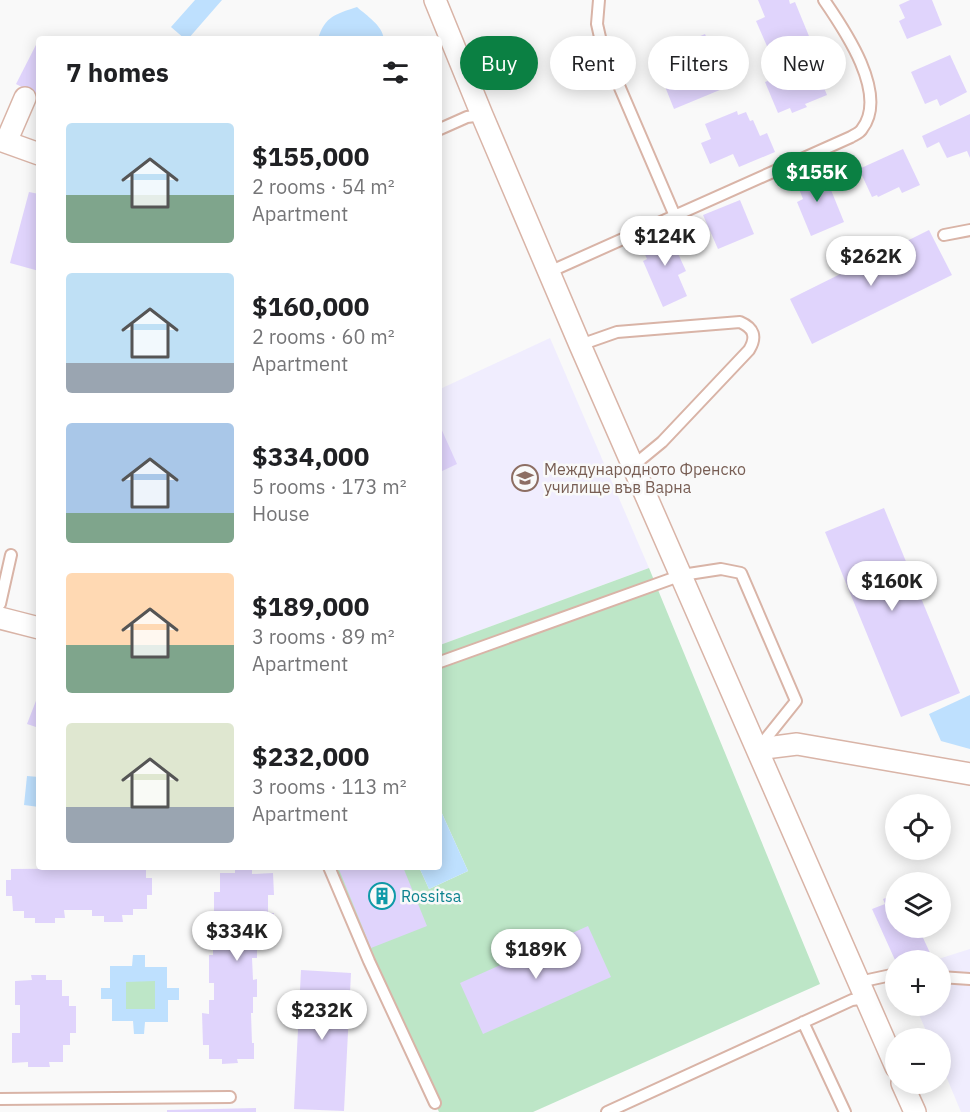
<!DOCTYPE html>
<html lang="en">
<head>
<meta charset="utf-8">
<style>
  body { margin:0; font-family:"IBM Plex Sans",sans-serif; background:#f6f6f6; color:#202124; height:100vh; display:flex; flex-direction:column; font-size:22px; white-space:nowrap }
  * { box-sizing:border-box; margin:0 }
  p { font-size:20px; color:#757577 }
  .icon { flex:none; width:33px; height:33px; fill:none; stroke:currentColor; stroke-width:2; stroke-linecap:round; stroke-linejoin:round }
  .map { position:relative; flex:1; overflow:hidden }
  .panel { position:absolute; left:36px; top:36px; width:406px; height:834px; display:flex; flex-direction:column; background:#fff; border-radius:6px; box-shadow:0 3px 15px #0003 }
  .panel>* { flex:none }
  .top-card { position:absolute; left:460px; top:36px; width:418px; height:54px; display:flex; gap:12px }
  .tools { position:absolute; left:885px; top:794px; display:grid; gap:12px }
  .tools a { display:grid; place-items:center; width:66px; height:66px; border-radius:50%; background:#fff; box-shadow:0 3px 15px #0003; font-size:30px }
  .price { position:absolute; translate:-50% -51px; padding:0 14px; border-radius:21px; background:#fff; color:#222; font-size:20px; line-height:39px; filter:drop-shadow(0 2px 3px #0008) }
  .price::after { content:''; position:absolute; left:50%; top:36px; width:18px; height:14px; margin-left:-9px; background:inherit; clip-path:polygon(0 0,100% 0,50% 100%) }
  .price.selected { background:#0b8043; color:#fff }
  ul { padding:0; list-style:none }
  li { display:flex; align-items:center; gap:18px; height:150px; padding:0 30px }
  li span { display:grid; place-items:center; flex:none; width:168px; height:120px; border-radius:6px; color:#555 }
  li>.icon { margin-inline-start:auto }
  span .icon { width:72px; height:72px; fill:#fffc; stroke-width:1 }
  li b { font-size:26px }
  h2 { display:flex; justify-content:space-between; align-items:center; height:72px; padding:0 30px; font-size:26px }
  .tag { padding:0 21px; border-radius:27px; background:#fff; box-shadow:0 3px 15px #0003; font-size:21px; line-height:54px }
  .tag.selected { background:#0b8043; color:#fff }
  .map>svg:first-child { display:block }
</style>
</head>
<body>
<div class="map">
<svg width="970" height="1112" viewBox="0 0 970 1112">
  <rect width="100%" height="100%" fill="#f9f9f9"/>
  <path fill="#f0edfe" d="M550,338L649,568L440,645V389Z
    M970,949V1112H961L941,1064L940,1038H929L915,1005H940V960H935Z"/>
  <path fill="#bde6c7" d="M649,568L820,984L533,1112H439L369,961L329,867H419L429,889L468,871L440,809V645Z
    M126,981H155V1009H126Z"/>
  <path fill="#bee0fe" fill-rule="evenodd" d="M195,0H222L188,39H185L171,27Z
    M357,7C367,16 382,25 384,39H318C325,16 336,14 357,7Z
    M970,695V749L941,741L929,714Z
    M27,776L39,777V807L24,805Z
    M440,809L468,871L429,889L419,867H440Z
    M133,955H145V967H167V988H179V1000H168V1022H145L144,1034H134L133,1021H112V999H101V988H110V966H132ZM155,981V1009H126V982Z"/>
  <path fill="#e0d4fc" d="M758,0H789L790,4L795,2L811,41L793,49L791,44L770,53L756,21L765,17Z
    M910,0H932L942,25L907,39L899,21L905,18L899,5Z
    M705,34L727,87L674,109L662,79L670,76L661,53Z
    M39,39V96L16,84Z
    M950,55L967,92L940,106L937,99L925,104L911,72Z
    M819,60L824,74L819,76L827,95L805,104L807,107L792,113L790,108L778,113L765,82Z
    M737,111L738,115L746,112L750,121L753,120L760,136L767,133L775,152L739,167L733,154L710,164L701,143L711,139L705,124Z
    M970,114V158L967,151L947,158L939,142L927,148L922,136Z
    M903,149L920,185L902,193L899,187L878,197L877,195L872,197L859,169Z
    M816,168L824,188L829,185L844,222L811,236L797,202L803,199L794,176Z
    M29,192L39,194V271L10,263Z
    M740,200L754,234L718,249L703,215Z
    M672,229L679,245L675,247L686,271L678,275L687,296L663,307L643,261L647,259L640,243Z
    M929,230L952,275L812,344L790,299Z
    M440,426L457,464L440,472Z
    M884,508L960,693L901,717L825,532Z
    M39,693V728L27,724Z
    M235,867H252V874L273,873L274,895H268V913H274L275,941H257V958H252L253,980L257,979V997H253V1013H251L252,1043H254V1059H237L238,1063L222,1064V1059H209V1045H203L202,1013L209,1014V1000H214V983H209V955H213V938H220V920H214V892H220V873H235Z
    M338,867H403L427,926L371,948Z
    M146,868V878H152V895H147V909H133V915H122L123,922H104V916H92V910H64L65,918H55V923H35V918H24V911H13L12,896H6V880H11V869Z
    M896,894V927H918L931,955L920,960H895L872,909L885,904L883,899Z
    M588,926L611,977L483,1034L460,983Z
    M301,970L351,973L344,1111L294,1109Z
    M31,975H46V980H62V996H69V1006H76V1033H70V1045H63V1062H49L50,1067H28V1062L12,1063V1033H20V1005H15V981L32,980Z
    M256,1108V1112H167V1110Z"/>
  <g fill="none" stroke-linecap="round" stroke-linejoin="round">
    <defs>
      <path id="service" d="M599,0L597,24L602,46L675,216
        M440,129L467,117L482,115
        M944,235L970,230
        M549,272L851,137C854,135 860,133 862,129C889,94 844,29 824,0
        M580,345L617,332L740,322C754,328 757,337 749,350L662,442L634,465
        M0,604L11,555
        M440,662L682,575L721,569L741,573L796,701L760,746
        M329,867L369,961L435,1103
        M940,977L970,979
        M859,982L896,974
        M803,1022L845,1112
        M0,1099L230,1097
        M607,1112L852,1000L866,998"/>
      <path id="minor" d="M435,0L482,115L580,345L896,1067
        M0,140L39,154
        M6,142L25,98
        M0,618L39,628
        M758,749L797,744L970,774
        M902,1083L915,1112"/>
    </defs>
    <use href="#service" stroke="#d9b4a7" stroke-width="14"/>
    <use href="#minor" stroke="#d9b4a7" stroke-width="24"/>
    <use href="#service" stroke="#fff" stroke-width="10"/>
    <use href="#minor" stroke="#fff" stroke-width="21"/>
  </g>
  <defs>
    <symbol id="school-ring" viewBox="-11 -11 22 22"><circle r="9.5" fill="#f9f9f9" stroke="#8d6e63" stroke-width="1.5"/><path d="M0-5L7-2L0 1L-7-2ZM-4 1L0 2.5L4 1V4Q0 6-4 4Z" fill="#8d6e63"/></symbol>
    <symbol id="building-ring" viewBox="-11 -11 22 22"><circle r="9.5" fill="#f9f9f9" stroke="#0f9aa8" stroke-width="1.5"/><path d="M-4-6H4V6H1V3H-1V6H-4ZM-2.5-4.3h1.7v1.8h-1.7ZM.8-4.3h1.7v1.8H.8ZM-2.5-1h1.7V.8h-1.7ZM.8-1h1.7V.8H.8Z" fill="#0f9aa8"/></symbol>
  </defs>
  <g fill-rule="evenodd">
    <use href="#school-ring" x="510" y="463" width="30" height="30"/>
    <use href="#building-ring" x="367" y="881" width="30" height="30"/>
  </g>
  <g text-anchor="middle" stroke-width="5" stroke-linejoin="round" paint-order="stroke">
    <g font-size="16" fill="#785e54" stroke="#f9f9f9" text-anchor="start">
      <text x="544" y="475">Международното Френско<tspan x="544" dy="18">училище във Варна</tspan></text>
    </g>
    <g font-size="16" fill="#0d838f" stroke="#f9f9f9" text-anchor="start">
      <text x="401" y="902">Rossitsa</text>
    </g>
  </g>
</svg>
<div class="tools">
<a><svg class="icon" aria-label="locate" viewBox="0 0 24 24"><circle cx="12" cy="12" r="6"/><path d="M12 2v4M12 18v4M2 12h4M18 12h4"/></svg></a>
<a><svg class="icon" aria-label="layers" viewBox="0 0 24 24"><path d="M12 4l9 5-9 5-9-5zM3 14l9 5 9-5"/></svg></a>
<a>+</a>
<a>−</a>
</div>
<b class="price selected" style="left:817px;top:203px">$155K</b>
<b class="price" style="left:665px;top:267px">$124K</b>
<b class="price" style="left:871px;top:287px">$262K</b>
<b class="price" style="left:892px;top:612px">$160K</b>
<b class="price" style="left:237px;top:962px">$334K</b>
<b class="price" style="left:536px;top:980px">$189K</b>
<b class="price" style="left:322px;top:1041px">$232K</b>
<div class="top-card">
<a class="tag selected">Buy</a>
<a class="tag">Rent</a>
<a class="tag">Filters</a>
<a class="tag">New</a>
</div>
<section class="panel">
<h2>7 homes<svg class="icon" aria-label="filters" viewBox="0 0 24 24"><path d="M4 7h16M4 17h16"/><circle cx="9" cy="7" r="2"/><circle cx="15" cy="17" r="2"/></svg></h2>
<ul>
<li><span style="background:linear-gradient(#bfe0f5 60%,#7fa58c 0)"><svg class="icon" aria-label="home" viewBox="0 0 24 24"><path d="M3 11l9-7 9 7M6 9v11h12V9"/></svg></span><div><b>$155,000</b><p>2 rooms · 54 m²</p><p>Apartment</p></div></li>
<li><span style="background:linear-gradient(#bfe0f5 75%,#9aa5b1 0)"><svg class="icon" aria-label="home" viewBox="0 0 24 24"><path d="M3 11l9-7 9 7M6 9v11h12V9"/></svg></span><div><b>$160,000</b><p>2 rooms · 60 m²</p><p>Apartment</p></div></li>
<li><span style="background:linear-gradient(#a9c7e8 75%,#7fa58c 0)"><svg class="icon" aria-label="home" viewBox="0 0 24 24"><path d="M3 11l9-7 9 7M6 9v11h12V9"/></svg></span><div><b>$334,000</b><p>5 rooms · 173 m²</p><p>House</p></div></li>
<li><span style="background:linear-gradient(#ffd9b3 60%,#7fa58c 0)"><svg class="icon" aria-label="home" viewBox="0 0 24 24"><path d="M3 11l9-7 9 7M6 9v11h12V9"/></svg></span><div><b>$189,000</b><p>3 rooms · 89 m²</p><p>Apartment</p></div></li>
<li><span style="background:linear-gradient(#dfe7d0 70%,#9aa5b1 0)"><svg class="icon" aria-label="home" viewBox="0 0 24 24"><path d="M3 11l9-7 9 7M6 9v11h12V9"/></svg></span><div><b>$232,000</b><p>3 rooms · 113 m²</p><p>Apartment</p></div></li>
</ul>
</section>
</div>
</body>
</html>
